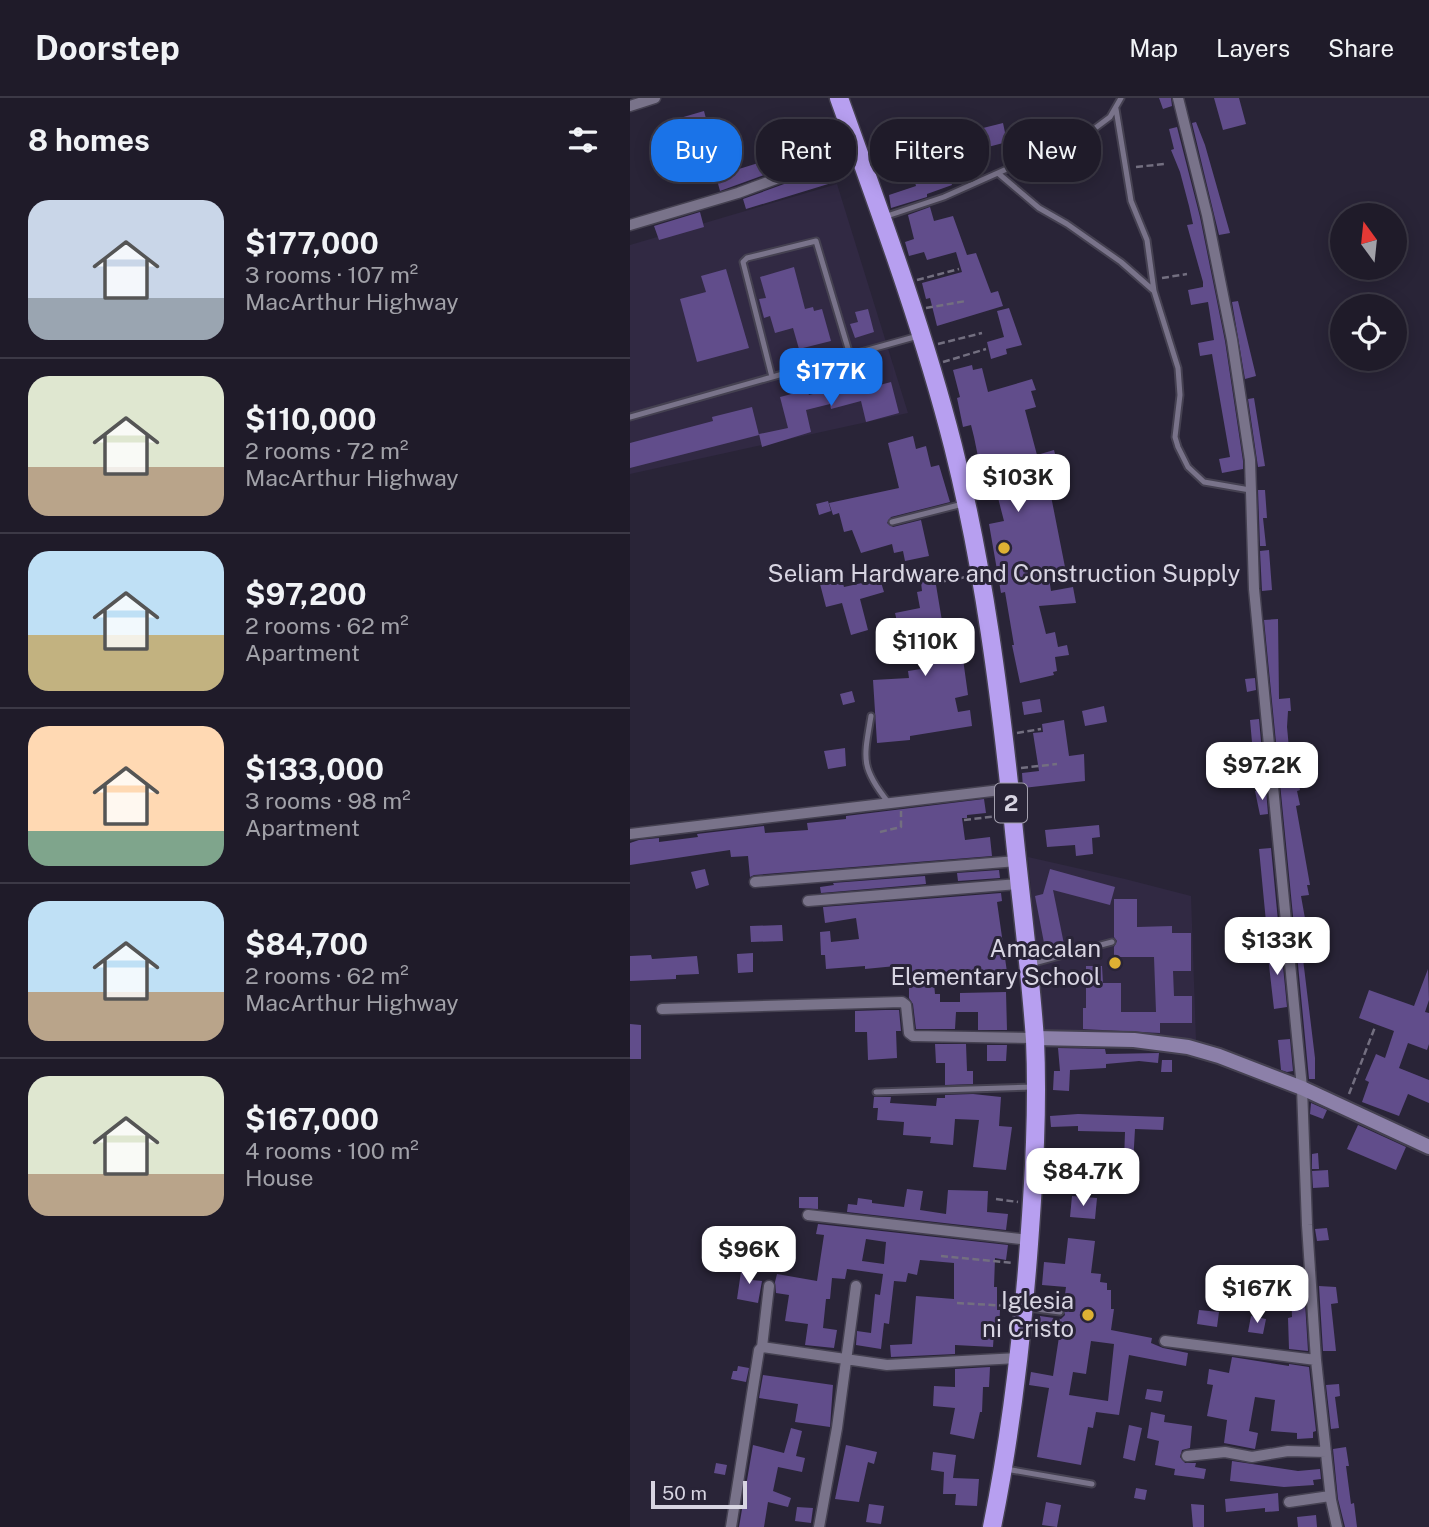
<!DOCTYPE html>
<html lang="en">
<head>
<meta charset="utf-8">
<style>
  body { margin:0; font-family:"Public Sans",sans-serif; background:#272431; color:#f1f3f6; height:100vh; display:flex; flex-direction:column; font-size:26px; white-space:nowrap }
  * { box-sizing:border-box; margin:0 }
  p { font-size:23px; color:#a1a1a8 }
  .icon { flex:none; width:38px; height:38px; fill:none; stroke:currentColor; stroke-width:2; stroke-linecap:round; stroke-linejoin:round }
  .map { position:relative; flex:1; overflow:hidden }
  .side { display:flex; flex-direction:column; background:#1f1b29; width:630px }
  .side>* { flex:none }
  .hud { position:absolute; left:21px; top:21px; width:665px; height:63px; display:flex; gap:14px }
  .needle { width:46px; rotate:345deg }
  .buttons { position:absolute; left:700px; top:105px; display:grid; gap:14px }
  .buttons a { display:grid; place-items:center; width:77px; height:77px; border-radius:50%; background:#1f1b29; box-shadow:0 4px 18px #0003,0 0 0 2px #3c3946; font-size:35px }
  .scale { position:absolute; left:21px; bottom:18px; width:96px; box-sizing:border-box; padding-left:7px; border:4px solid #d8d5e2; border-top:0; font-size:19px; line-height:24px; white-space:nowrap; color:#d8d5e2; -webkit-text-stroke:5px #292437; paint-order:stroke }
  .price { position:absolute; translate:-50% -60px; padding:0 16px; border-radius:14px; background:#fff; color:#222; font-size:23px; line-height:46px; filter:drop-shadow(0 2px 4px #0008) }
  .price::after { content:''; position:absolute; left:50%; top:42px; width:21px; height:16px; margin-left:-10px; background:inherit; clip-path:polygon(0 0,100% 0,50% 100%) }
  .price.on { background:#1a73e8; color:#fff }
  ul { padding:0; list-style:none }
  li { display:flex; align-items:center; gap:21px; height:175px; padding:0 28px }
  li+li { border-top:2px solid #3c3946 }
  li span { display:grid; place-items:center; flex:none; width:196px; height:140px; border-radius:21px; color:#555 }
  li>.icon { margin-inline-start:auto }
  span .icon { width:84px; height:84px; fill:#fffc; stroke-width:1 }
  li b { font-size:30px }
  h2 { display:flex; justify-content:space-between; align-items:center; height:84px; padding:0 28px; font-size:30px }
  .tag { padding:0 24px; border-radius:28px; background:#1f1b29; box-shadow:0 4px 18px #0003,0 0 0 2px #3c3946; font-size:24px; line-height:63px }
  .tag.on { background:#1a73e8; color:#fff }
  header { display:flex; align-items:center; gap:42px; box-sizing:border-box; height:98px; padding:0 35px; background:#1f1b29; border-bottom:2px solid #3c3946 }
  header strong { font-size:33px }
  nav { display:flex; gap:38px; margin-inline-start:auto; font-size:24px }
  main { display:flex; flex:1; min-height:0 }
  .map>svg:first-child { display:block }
</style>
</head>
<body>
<header>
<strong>Doorstep</strong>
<nav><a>Map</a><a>Layers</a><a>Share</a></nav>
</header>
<main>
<section class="side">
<h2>8 homes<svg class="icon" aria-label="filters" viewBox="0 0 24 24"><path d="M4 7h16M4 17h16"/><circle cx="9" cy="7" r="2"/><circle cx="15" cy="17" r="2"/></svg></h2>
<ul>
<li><span style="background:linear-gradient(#c9d6e8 70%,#9aa5b1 0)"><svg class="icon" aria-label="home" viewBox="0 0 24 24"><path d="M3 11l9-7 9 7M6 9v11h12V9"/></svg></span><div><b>$177,000</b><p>3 rooms · 107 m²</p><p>MacArthur Highway</p></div></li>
<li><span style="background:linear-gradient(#dfe7d0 65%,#b9a48a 0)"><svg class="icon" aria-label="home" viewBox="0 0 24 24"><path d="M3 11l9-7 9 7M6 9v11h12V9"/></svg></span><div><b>$110,000</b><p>2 rooms · 72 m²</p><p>MacArthur Highway</p></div></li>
<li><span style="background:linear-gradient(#bfe0f5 60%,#c2b280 0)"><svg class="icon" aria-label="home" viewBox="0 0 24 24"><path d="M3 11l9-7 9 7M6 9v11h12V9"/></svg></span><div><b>$97,200</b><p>2 rooms · 62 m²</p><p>Apartment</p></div></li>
<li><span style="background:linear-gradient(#ffd9b3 75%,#7fa58c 0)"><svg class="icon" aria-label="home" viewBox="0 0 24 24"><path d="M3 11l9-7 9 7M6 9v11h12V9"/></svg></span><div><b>$133,000</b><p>3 rooms · 98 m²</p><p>Apartment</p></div></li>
<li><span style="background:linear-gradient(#bfe0f5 65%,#b9a48a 0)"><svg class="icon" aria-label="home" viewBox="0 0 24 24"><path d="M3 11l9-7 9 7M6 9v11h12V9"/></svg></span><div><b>$84,700</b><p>2 rooms · 62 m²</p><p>MacArthur Highway</p></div></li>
<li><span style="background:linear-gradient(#dfe7d0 70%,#b9a48a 0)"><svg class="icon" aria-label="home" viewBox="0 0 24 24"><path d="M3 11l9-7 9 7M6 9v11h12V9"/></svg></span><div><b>$167,000</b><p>4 rooms · 100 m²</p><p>House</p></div></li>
</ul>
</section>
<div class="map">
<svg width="799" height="1429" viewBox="0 0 799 1429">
  <rect width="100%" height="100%" fill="#292437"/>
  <path fill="#312943" d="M207,86L278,315L0,376V147Z
    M398,759L495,781L561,798L566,942L414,932Z"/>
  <path fill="#614d8b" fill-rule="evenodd" d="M529,0H541L542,8L533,11Z
    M584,0H609L616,26L593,32Z
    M74,13L79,32L55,39L50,20Z
    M566,24L575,47L600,135L589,137L562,25Z
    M373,25L377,44L358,49L353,30Z
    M547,29L570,119L595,243L613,363V371L592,375L589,361L600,359L582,256L570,258L568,245L584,242L578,204L561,207L558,192L573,189V184L557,127L563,126L559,108L550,74L541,52L544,51L539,31Z
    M203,38L206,51L90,93L86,78L135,63L132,51L142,48L145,58Z
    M286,38L291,56L297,55L299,59L304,57L309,73L317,71L322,87L297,96V99L261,110L259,97L286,88L278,57L267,60L263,45Z
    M204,68L208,83L116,111L113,101Z
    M300,109L304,123L323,118L337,157L346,155L361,195L368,193L373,208L307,228L300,200L296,201L292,185L332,174L326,154L297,162L294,154L279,158L275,144L284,141L278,117Z
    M70,114L74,129L29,142L24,128Z
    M164,169L175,211L183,209L184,213L192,211L201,243L169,251L163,230L145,235L140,218L134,220L129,201L136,200L130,179Z
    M96,171L119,250L67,264L50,201L76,194L71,178Z
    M608,203L626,278L615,281L602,204Z
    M379,210L392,247L376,251L377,256L361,261L357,244L374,239L367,213Z
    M238,211L244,234L225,240L220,226L228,224L225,214Z
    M342,267L343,272L352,270L358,294L402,281L406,292L401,293L406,309L395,312L407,357L424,352L427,364L418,366L425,397L421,398L435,469L418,473L421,493L443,489L446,505L409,508L416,536L425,534L428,549L437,547L439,557L425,559L427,573L423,574L424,577L390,585L382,547H384L375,494L371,495L359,426L374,423L367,396L353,399L349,384L353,383L344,339L341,327L333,329L327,300L330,299L323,272Z
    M229,284L231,292L261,284L269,315L236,324L231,303L201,311L200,306L176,312L181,334L132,349L129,336L158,330L150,299L177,292L179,297Z
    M624,300L635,368L628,369L618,301Z
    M122,309L129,337L0,370V345L83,323L82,319Z
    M283,338L286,351L296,348L301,369L309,367L320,404L261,419L257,425L263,429L291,422L299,458L275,463L273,453L264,455L262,446L231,455L222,432L214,434L209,415L203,417L199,405L269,390L258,345Z
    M628,392H635L637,420H633L636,448H630Z
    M198,403L201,413L189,417L186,406Z
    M639,452L642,492L632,493L630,453Z
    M209,472L214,489L250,481L254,494L230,501L238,532L221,537L212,505L196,509L190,486L202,483L200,474Z
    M305,481L314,535L335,532L338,560L333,561L338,597L325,600L328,614L340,612L342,628L280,638V642L247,645L243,582L279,580L278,573L291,571L285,528L269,532L265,515L290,510L287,494L292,493L291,484Z
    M648,521L649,601L660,600L661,613H658L657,629L660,661L664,660L666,679H668L670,692L667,693L670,707L666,708L680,787H677L679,797L671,798L676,826L664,828L634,522Z
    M625,580L626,592L617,594L615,581Z
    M222,593L225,604L213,607L210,596Z
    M410,601L412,614L394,617L392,604Z
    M474,608L477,624L455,628L452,613Z
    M629,621L632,654L623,655L620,622Z
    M434,622L439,658L454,656L455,683L393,690L392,675L409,673L403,635L413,634L412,626Z
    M215,650L216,668L198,671L194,653Z
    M636,691L638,716L630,717L625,693Z
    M354,701L356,715L337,717V720H332L335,742L360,739L362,758L124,777L120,779L118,758L101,759L100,752L0,767V745L9,742L29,740V744L68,739L67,736L134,728L135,735L178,732L177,725L216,721V718Z
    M469,727L470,739L462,740L463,756L446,758L445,747L417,749L415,732Z
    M641,750L648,823L636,824L629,751Z
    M75,771L79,787L66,791L61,774Z
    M420,771L485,789L480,807L423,792L434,846L415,850L405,798L413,796Z
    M369,772L370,780L328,783L327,775Z
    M295,778L296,786L191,795L190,789L204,787L203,785Z
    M371,795L372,803L367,804L377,874L304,885L305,896H310V904H330V895L376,894L377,932H348V914H326L325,931H286L283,906L279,900V882H277L276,867L235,871V868L196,871L195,857H191L190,834L200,833L201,844L229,841L226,820L195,825L193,809Z
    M484,801H507V829L542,828V835H561V873H543L544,898H562V925H530V935L453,931V910H456V868H472L473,885H491V914H526L524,859H484V849L487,843L484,839Z
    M152,827L153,843L121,844L120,828Z
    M669,845L670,862L673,861L685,960V981H679L666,846Z
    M651,848L657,909L644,911L637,850Z
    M123,855V874L108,875L107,856Z
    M21,857L22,861L67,858L69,876L46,877V881L0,883V858Z
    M798,871L799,902L795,914L799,915V946L797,952L778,945L769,970L799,982V1005L778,996L769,1018L732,1004L739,984L735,982L746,956L755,960L764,933L729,920L739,892L784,908Z
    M255,912H269L271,933H266L267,960L238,962L237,934H225V913Z
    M0,926L11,927V961H0Z
    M660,941L663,973L657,974L651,972L648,942Z
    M305,946H336L337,973H343V986L315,987V965H306Z
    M357,947H377L376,963H357Z
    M428,950L475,951L476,956L529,955L528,965L509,963L476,966V970L440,972L439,993L423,992L424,973H430Z
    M532,962H542V974H531Z
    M343,996L371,999L369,1028L382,1029L376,1072L343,1069L349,1022L325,1021L323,1047L300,1045L301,1039L273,1037L274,1024L247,1022L248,1010H243L244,999H261L260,1005L306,1008L307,1000H315V997Z
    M681,1005L697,1012L693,1021L680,1016Z
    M448,1016L534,1019L533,1032L505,1031L503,1066L494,1065V1082L467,1081V1063H494L495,1034L448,1033V1028L421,1029L420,1018Z
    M728,1027L776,1049L766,1072L717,1051Z
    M688,1055L689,1071H682V1056Z
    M698,1072L699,1089L683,1090L682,1073Z
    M277,1091L293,1093L290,1112L316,1116L318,1092L358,1093L357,1114L378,1116L376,1132L217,1114L218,1106L227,1107L228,1100L242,1102V1105L274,1109Z
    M442,1098L467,1100L465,1121L440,1119Z
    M169,1099H188V1111L169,1110Z
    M188,1126L378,1147L376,1162L365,1160L364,1189H367V1212H370L369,1234H364L363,1249L325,1247V1256L261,1259L260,1247L282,1246L286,1198L324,1201V1165L290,1162L287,1177L278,1175L276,1184L264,1183L259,1226L254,1225L251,1251L226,1247L227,1233L241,1235L245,1196L250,1197L253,1176L217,1171L215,1181L202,1180L200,1201H196L193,1230L207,1232L204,1250L175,1247L178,1226L155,1223L159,1197L146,1195L145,1184L147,1176L187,1183L194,1137L186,1136ZM236,1141L256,1144L254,1166L232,1163Z
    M697,1130L699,1142L687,1143L685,1131Z
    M438,1140L465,1143L461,1175L471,1176L470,1184L477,1185V1192H481V1211H484L481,1232L522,1240L521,1245L533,1250L558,1255L556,1268L499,1257L489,1317L466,1314L463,1330L458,1329L451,1367L407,1359L419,1290L399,1287L401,1274L423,1278L429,1239L407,1234L410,1218L431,1221L435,1217L433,1210L436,1189L412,1187L414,1164L435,1166ZM461,1243L484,1246L478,1303L439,1297L443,1274L456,1276Z
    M112,1167L124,1169L122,1182L132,1183L128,1205L107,1201Z
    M674,1188L678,1253L659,1251L658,1220L662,1219L661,1189Z
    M689,1188L706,1189L708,1205L701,1206L706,1253H693Z
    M569,1212L589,1214L587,1229L567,1226Z
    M621,1218L636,1221L633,1236L618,1234Z
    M602,1259L659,1268V1266L679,1269L686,1333L683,1334V1340L667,1341V1335L641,1333L645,1302L625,1299L619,1333L628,1335L625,1351L594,1345L597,1322L577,1318L583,1287L577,1286L579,1271L599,1275Z
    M108,1268L119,1270L116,1284L101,1281L103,1273H107Z
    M360,1269L359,1289H353L352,1314H350L344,1341L320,1336L325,1310L303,1308L304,1288L325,1289V1271Z
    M133,1277L203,1287L200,1329L165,1324L168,1306L129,1300Z
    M709,1286L710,1298L705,1299L709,1330L701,1331L696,1287Z
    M517,1291L533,1293L531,1304L515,1301Z
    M521,1314L535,1317L534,1324L562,1328L560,1350L552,1352L550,1359L555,1365H566L565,1369L576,1371L574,1381L544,1377L545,1371L525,1367L529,1343L517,1340Z
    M499,1327L512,1330L505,1363L493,1360Z
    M161,1330L172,1333L166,1358L175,1360L172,1374L148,1369L143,1393L161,1400L158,1409L138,1404L134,1429H109L123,1347L154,1355Z
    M216,1347L247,1354L244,1366L238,1364L229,1404L205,1401Z
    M716,1349L719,1368H716L721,1406L724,1405L727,1429H715L708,1401L703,1351Z
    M303,1354L326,1357L323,1380L349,1381L347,1408L325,1407L326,1396H313L314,1374L301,1372Z
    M602,1363L668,1373L690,1371L691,1381L683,1382L684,1387L654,1389L600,1383Z
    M86,1365L97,1367L95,1377L84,1375Z
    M506,1390L517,1392L515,1402L504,1400Z
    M648,1395L649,1413L635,1414V1410L596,1414L595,1401Z
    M416,1404L431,1407L427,1429L412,1427Z
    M239,1406L254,1408L251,1426L236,1424Z
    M561,1406L574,1407V1429H563Z
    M167,1409L183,1410L181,1425L165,1423Z
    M686,1417L687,1429H668L667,1419Z"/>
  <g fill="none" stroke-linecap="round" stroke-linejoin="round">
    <defs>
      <path id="lane" d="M486,11L501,103L517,142L524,193L548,270L550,297L545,339L548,349L558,369L574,384L620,392
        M369,76L409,110L437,126L491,164L524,193
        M254,119L314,99L460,34L480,19L491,0
        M142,279L113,164L117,160L186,143L220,257L288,238
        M0,319L220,257
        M262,424L333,406
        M241,618C234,660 230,669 258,704
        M400,866L482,844
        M246,994L404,989
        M398,1210L430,1214
        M376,1371L462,1386"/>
      <path id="street" d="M548,0L577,117L602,242L620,362L624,491L672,990L677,1127L686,1262L701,1402L707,1429
        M0,8L25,0
        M0,127L108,95L227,51
        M0,736L379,691
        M125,784L387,763
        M178,803L389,786
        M32,911L272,904L276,907L279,935L283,938L405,940
        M178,1117L399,1142
        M535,1243L686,1262
        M132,1249L139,1188
        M557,1358L595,1354L622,1359L658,1353L696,1354
        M659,1404L700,1398
        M101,1429L129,1252L132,1249L257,1267L389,1260
        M189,1429L207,1330L226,1188"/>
      <path id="secondary" d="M405,940L504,942L558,949L589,958L672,990L799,1049"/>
      <path id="highway" d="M209,0C250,114 293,230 323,348C354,471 370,597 383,723C390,796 400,869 405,942C408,1010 404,1078 399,1146C392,1241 381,1336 362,1429"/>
    </defs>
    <use href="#lane" stroke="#454151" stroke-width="9"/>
    <use href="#street" stroke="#454151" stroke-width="13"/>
    <use href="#secondary" stroke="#454151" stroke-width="18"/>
    <use href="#highway" stroke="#454151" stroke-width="21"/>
    <path stroke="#736f80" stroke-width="2.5" stroke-dasharray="7 3.5" stroke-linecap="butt" d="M506,69L534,66
      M532,180L557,176
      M287,182L329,171
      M296,210L336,203
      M308,246L352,235
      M313,264L356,251
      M309,484L336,479
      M387,635L411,631
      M391,670L427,666
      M334,722L369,718
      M250,734L271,729V713
      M719,996L745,929
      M366,1101L388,1104
      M311,1158L384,1165
      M327,1205L380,1208
      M644,1209L672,1210"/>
    <use href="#lane" stroke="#79738a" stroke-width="5"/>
    <use href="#street" stroke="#79738a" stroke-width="10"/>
    <use href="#secondary" stroke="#8c80a9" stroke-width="14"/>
    <use href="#highway" stroke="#b79ff0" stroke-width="18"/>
  </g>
  <g fill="#deb133" stroke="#292437" stroke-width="2.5">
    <circle cx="374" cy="450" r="7"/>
    <circle cx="485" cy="865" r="7"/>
    <circle cx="458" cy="1217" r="7"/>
  </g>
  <g text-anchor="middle" stroke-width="6" stroke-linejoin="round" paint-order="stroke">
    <rect fill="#292437" stroke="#a4a0af" stroke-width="2" x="365" y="685.5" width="32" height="39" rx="5"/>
    <g font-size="23" font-weight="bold" fill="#d8d5e2">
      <text x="381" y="713">2</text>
    </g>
    <g font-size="24" fill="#d8d5e2" stroke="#292437" text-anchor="end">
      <text x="374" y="484" text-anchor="middle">Seliam Hardware and Construction Supply</text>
      <text x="471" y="859">Amacalan<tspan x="471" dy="28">Elementary School</tspan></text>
      <text x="444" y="1211">Iglesia<tspan x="444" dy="28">ni Cristo</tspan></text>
    </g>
  </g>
</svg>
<div class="buttons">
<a><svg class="needle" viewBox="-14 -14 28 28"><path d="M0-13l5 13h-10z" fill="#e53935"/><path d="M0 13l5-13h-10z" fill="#a1a1a8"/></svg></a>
<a><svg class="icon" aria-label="locate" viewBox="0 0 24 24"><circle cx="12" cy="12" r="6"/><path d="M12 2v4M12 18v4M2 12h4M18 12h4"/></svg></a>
</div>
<div class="scale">50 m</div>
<b class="price on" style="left:201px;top:310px">$177K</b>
<b class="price" style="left:388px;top:416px">$103K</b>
<b class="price" style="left:295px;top:580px">$110K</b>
<b class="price" style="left:632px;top:704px">$97.2K</b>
<b class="price" style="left:647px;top:879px">$133K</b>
<b class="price" style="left:453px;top:1110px">$84.7K</b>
<b class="price" style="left:119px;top:1188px">$96K</b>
<b class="price" style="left:627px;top:1227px">$167K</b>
<div class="hud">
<a class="tag on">Buy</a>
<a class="tag">Rent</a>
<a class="tag">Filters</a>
<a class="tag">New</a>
</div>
</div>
</main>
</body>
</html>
